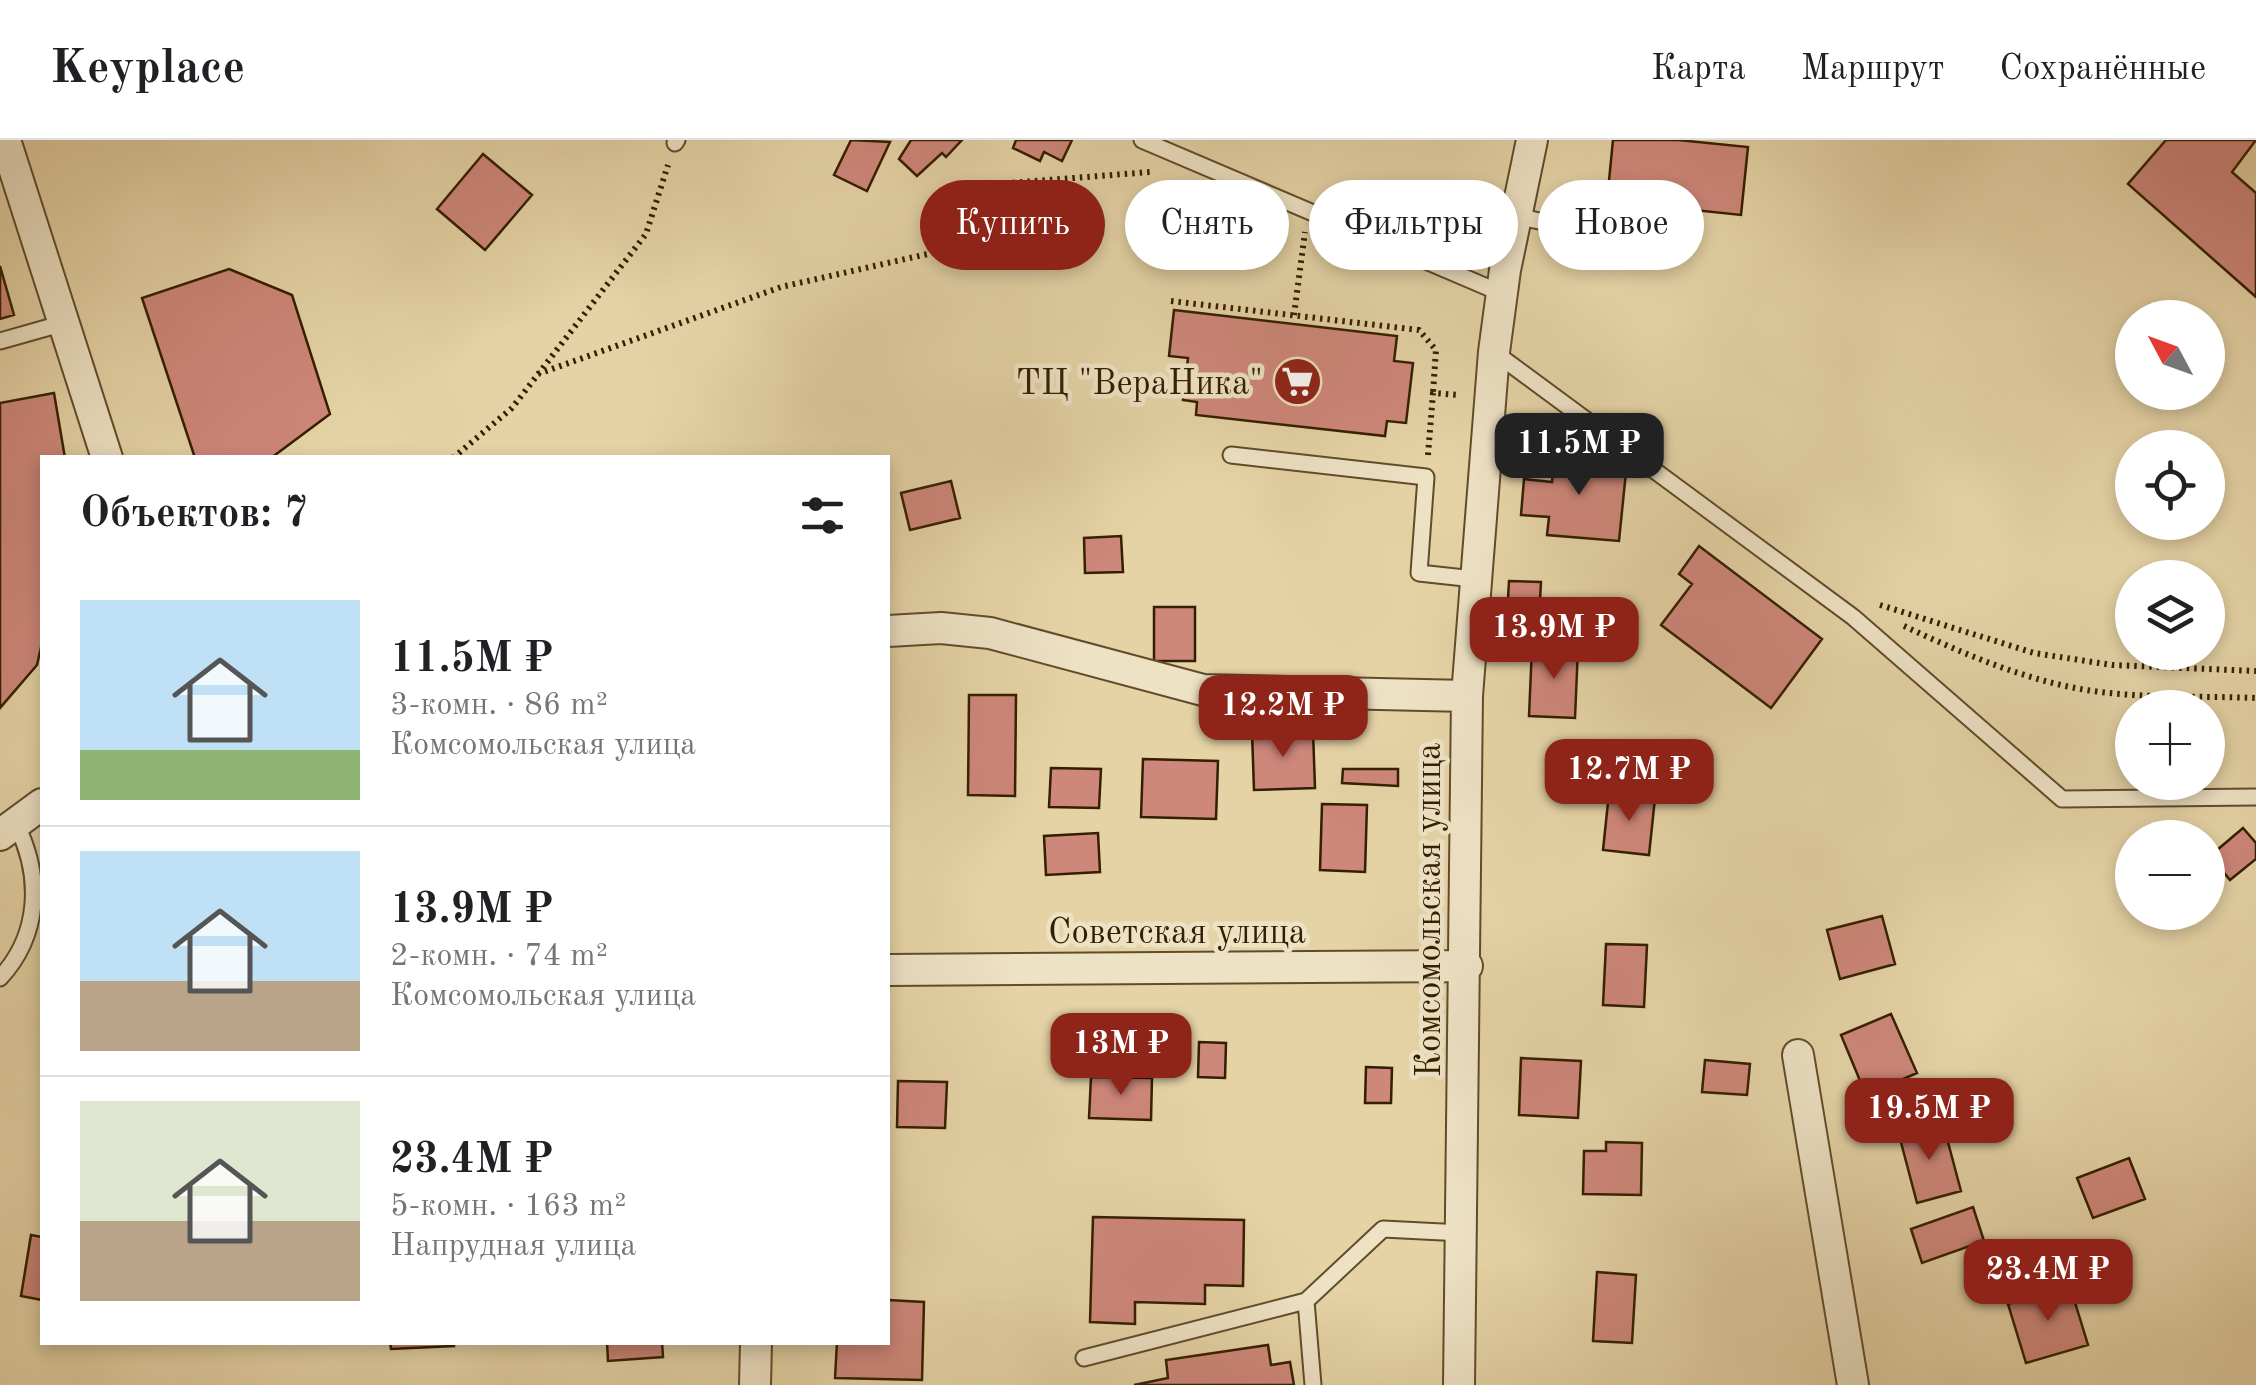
<!DOCTYPE html>
<html lang="ru">
<head>
<meta charset="utf-8">
<style>
  body { margin:0; font-family:"Old Standard TT",serif; background:#f6f6f6; color:#202124; height:100vh; display:flex; flex-direction:column; font-size:38px; white-space:nowrap }
  * { box-sizing:border-box; margin:0 }
  p { font-size:32px; color:#757577 }
  .icon { flex:none; width:55px; height:55px; fill:none; stroke:currentColor; stroke-width:2; stroke-linecap:round; stroke-linejoin:round }
  .map { position:relative; flex:1; overflow:hidden }
  .details { position:absolute; left:40px; top:315px; width:850px; height:890px; display:flex; flex-direction:column; background:#fff; border-radius:0px; box-shadow:0 5px 15px #0003 }
  .details>* { flex:none }
  .top-card { position:absolute; left:920px; top:40px; width:950px; height:90px; display:flex; gap:20px }
  .needle { width:65px; rotate:311deg }
  .buttons { position:absolute; left:2115px; top:160px; display:grid; gap:20px }
  .buttons a { display:grid; place-items:center; width:110px; height:110px; border-radius:50%; background:#fff; box-shadow:0 5px 15px #0003; font-size:50px }
  .price { position:absolute; translate:-50% -85px; padding:0 22px; border-radius:20px; background:#8f2418; color:#fff; font-size:32px; line-height:65px; filter:drop-shadow(0 2px 5px #0008) }
  .price::after { content:''; position:absolute; left:50%; top:60px; width:30px; height:22px; margin-left:-15px; background:inherit; clip-path:polygon(0 0,100% 0,50% 100%) }
  .price.current { background:#222; color:#fff }
  ul { padding:0; list-style:none }
  li { display:flex; align-items:center; gap:30px; height:250px; padding:0 40px }
  li+li { border-top:2px solid #e0e0e0 }
  li span { display:grid; place-items:center; flex:none; width:280px; height:200px; border-radius:0px; color:#555 }
  li>.icon { margin-inline-start:auto }
  span .icon { width:120px; height:120px; fill:#fffc; stroke-width:1 }
  li b { font-size:42px }
  h2 { display:flex; justify-content:space-between; align-items:center; height:120px; padding:0 40px; font-size:42px }
  .pill { padding:0 35px; border-radius:45px; background:#fff; box-shadow:0 5px 15px #0003; font-size:35px; line-height:90px }
  .pill.current { background:#8f2418; color:#fff }
  header { display:flex; align-items:center; gap:60px; box-sizing:border-box; height:140px; padding:0 50px; background:#fff; border-bottom:2px solid #e0e0e0 }
  header strong { font-size:48px }
  nav { display:flex; gap:55px; margin-inline-start:auto; font-size:35px }
  .map>svg:first-child { display:block }
</style>
</head>
<body>
<header>
<strong>Keyplace</strong>
<nav><a>Карта</a><a>Маршрут</a><a>Сохранённые</a></nav>
</header>
<div class="map">
<svg width="2256" height="1245" viewBox="0 0 2256 1245">
  <rect width="100%" height="100%" fill="#e5d3a6"/>
  <filter id="stains"><feTurbulence type="fractalNoise" baseFrequency=".002" numOctaves="4"/><feColorMatrix values="0 0 0 0 .2 0 0 0 0 .09 0 0 0 0 .02 0 0 0 .5 -.17"/></filter>
  <radialGradient id="worn" r=".72"><stop offset=".6" stop-color="#630" stop-opacity="0"/><stop offset="1" stop-color="#630" stop-opacity=".3"/></radialGradient>
  <path fill="#ce877b" stroke="#341f00" stroke-width="2.5" d="M851,0L890,2L867,51L834,35Z
    M911,0H962L946,17L942,13L917,36L899,19Z
    M1016,0H1072L1062,21L1044,12L1040,21L1013,8Z
    M1613,0H1678L1748,7L1741,75L1607,61Z
    M2166,0H2256L2232,32L2256,53V157L2128,44Z
    M483,14L532,55L485,110L437,69Z
    M0,126L14,175L0,179Z
    M229,129L292,155L330,274L271,318H195L142,158Z
    M1174,170L1397,196L1394,221L1413,223L1406,283L1387,281L1385,296L1196,275L1197,262L1183,260L1188,218L1169,216Z
    M54,253L65,318H42V503L37,525L0,568V263Z
    M1554,315L1627,322L1619,401L1547,395L1549,377L1521,375L1524,339L1552,342Z
    M951,341L960,378L910,390L901,353Z
    M1121,396L1123,432L1085,433L1084,398Z
    M1699,406L1822,499L1771,568L1661,485L1692,444L1679,434Z
    M1509,441L1541,442L1539,478L1507,476Z
    M1154,467H1195V521H1154Z
    M1532,507L1578,508L1575,578L1529,576Z
    M969,555H1016L1015,656L968,655Z
    M1313,591L1315,648L1254,650L1252,592Z
    M1143,619L1218,621L1216,679L1141,677Z
    M1051,628L1101,629L1099,668L1049,667Z
    M1343,629H1398V646L1342,643Z
    M1609,653L1655,658L1649,715L1603,710Z
    M1322,664L1367,665L1365,732L1320,730Z
    M2243,688L2256,703V719L2230,740L2210,716Z
    M1098,693L1100,732L1046,735L1044,696Z
    M1882,776L1895,824L1840,839L1827,790Z
    M1606,804L1647,805L1644,867L1603,865Z
    M1891,874L1917,933L1866,955L1841,895Z
    M1199,902L1226,903L1225,938L1198,937Z
    M1521,918L1581,921L1578,978L1519,975Z
    M1705,920L1750,924L1747,955L1702,952Z
    M1366,927L1392,928L1391,963H1365Z
    M1091,937L1152,938L1151,980L1089,978Z
    M898,941L947,942L945,988L897,987Z
    M1926,984L1929,995L1945,991L1961,1051L1917,1063L1898,991Z
    M1606,1002L1642,1003L1641,1055L1583,1054L1584,1011H1606Z
    M2129,1018L2145,1059L2093,1078L2077,1038Z
    M1973,1067L1984,1101L1922,1123L1911,1089Z
    M1093,1077L1244,1080L1243,1146L1205,1145V1164L1135,1162V1184L1090,1182Z
    M31,1095L42,1097V1160L21,1156Z
    M1597,1132L1636,1135L1632,1203L1593,1201Z
    M2070,1146L2088,1205L2026,1223L2008,1164Z
    M888,1160L924,1162L922,1240L835,1238L837,1202H888Z
    M390,1202H454V1206L391,1209Z
    M607,1202H662L663,1217L608,1221Z
    M1268,1205L1271,1225L1290,1222L1294,1245H1134L1168,1238L1166,1220Z"/>
  <g fill="none" stroke-linecap="round" stroke-linejoin="round">
    <defs>
      <path id="lane" d="M1142,0L1501,153
        M675,3L677,0
        M1516,76L1642,103
        M0,201L64,183
        M1494,212L1853,477L2062,659L2256,657
        M1231,315L1426,337L1419,433L1474,439
        M0,838C40,795 42,737 17,686
        M1306,1161L1313,1245
        M1084,1218L1306,1161L1383,1089L1462,1093"/>
      <path id="street" d="M5,0L107,318
        M888,491L941,488L990,493L1203,550L1467,556
        M0,695L42,664
        M888,830L1467,826
        M1798,915L1853,1245
        M755,1245L756,1202
        M1459,1245L1467,556L1494,212L1505,130L1532,0"/>
    </defs>
    <use href="#lane" stroke="#604c2a" stroke-width="19"/>
    <use href="#street" stroke="#604c2a" stroke-width="34"/>
    <path stroke="#341f00" stroke-width="6" stroke-dasharray="2.5 5" stroke-linecap="butt" d="M1171,161L1419,190L1436,210L1433,253
      M1294,175L1305,92
      M538,234L781,147L941,111L997,44L1150,32
      M1428,315L1433,253L1459,255
      M453,318L512,268L646,94L668,25
      M1880,465L2034,513L2112,525L2256,531
      M1904,486C1968,516 2038,546 2109,553C2157,558 2207,556 2256,558"/>
    <use href="#lane" stroke="#eee2c5" stroke-width="15"/>
    <use href="#street" stroke="#eee2c5" stroke-width="30"/>
  </g>
  <defs>
    <symbol id="supermarket-disc" viewBox="-11 -11 22 22"><circle r="9.5" fill="#8f2418" stroke="#eee2c5"/><path d="M-6-5.5h2.5l.6 2H6L4.5 2H-2.5L-4.4-4H-6ZM-1.5 3.2a1.3 1.3 0 1 0 .1 0ZM3 3.2a1.3 1.3 0 1 0 .1 0Z" fill="#fff"/></symbol>
  </defs>
  <g fill-rule="evenodd">
    <use href="#supermarket-disc" x="1270" y="214" width="55" height="55"/>
  </g>
  <g text-anchor="middle" stroke-width="9" stroke-linejoin="round" paint-order="stroke">
    <g font-size="35" fill="#341f00" stroke="#eee2c5" text-anchor="end">
      <text x="1263" y="254">ТЦ "ВераНика"</text>
    </g>
    <g font-size="35" fill="#341f00" stroke="#eee2c5">
      <text transform="translate(1428 770) rotate(-90)" y="12">Комсомольская улица</text>
      <text x="1177" y="803">Советская улица</text>
    </g>
  </g>
  <rect width="100%" height="100%" filter="url(#stains)"/>
  <rect width="100%" height="100%" fill="url(#worn)"/>
</svg>
<div class="buttons">
<a><svg class="needle" viewBox="-14 -14 28 28"><path d="M0-13l5 13h-10z" fill="#e53935"/><path d="M0 13l5-13h-10z" fill="#757577"/></svg></a>
<a><svg class="icon" aria-label="locate" viewBox="0 0 24 24"><circle cx="12" cy="12" r="6"/><path d="M12 2v4M12 18v4M2 12h4M18 12h4"/></svg></a>
<a><svg class="icon" aria-label="layers" viewBox="0 0 24 24"><path d="M12 4l9 5-9 5-9-5zM3 14l9 5 9-5"/></svg></a>
<a>+</a>
<a>−</a>
</div>
<b class="price current" style="left:1579px;top:358px">11.5M ₽</b>
<b class="price" style="left:1554px;top:542px">13.9M ₽</b>
<b class="price" style="left:1283px;top:620px">12.2M ₽</b>
<b class="price" style="left:1629px;top:684px">12.7M ₽</b>
<b class="price" style="left:1121px;top:958px">13M ₽</b>
<b class="price" style="left:1929px;top:1023px">19.5M ₽</b>
<b class="price" style="left:2048px;top:1184px">23.4M ₽</b>
<div class="top-card">
<a class="pill current">Купить</a>
<a class="pill">Снять</a>
<a class="pill">Фильтры</a>
<a class="pill">Новое</a>
</div>
<section class="details">
<h2>Объектов: 7<svg class="icon" aria-label="filters" viewBox="0 0 24 24"><path d="M4 7h16M4 17h16"/><circle cx="9" cy="7" r="2"/><circle cx="15" cy="17" r="2"/></svg></h2>
<ul>
<li><span style="background:linear-gradient(#bfe0f5 75%,#8fb573 0)"><svg class="icon" aria-label="home" viewBox="0 0 24 24"><path d="M3 11l9-7 9 7M6 9v11h12V9"/></svg></span><div><b>11.5M ₽</b><p>3-комн. · 86 m²</p><p>Комсомольская улица</p></div></li>
<li><span style="background:linear-gradient(#bfe0f5 65%,#b9a48a 0)"><svg class="icon" aria-label="home" viewBox="0 0 24 24"><path d="M3 11l9-7 9 7M6 9v11h12V9"/></svg></span><div><b>13.9M ₽</b><p>2-комн. · 74 m²</p><p>Комсомольская улица</p></div></li>
<li><span style="background:linear-gradient(#dfe7d0 60%,#b9a48a 0)"><svg class="icon" aria-label="home" viewBox="0 0 24 24"><path d="M3 11l9-7 9 7M6 9v11h12V9"/></svg></span><div><b>23.4M ₽</b><p>5-комн. · 163 m²</p><p>Напрудная улица</p></div></li>
</ul>
</section>
</div>
</body>
</html>
